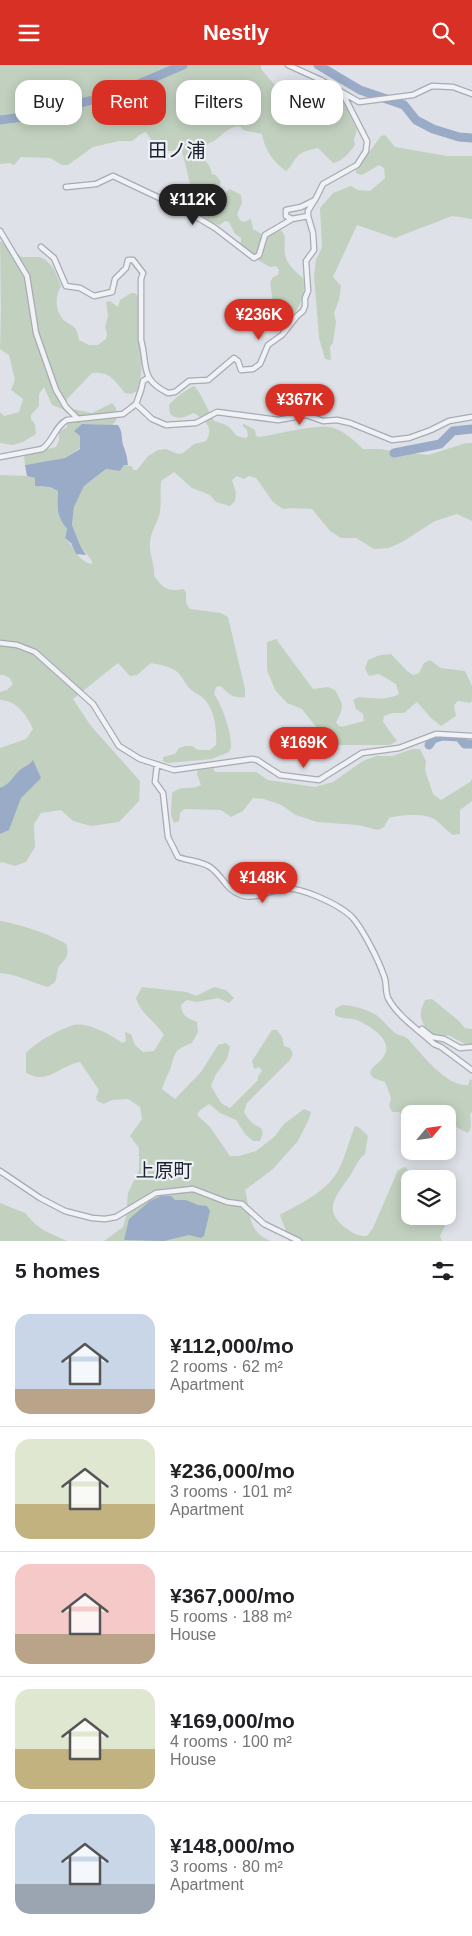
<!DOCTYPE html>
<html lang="en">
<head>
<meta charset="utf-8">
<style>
  body { margin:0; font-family:Arial,"Noto Sans JP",sans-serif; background:#f2f2f2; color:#202124; height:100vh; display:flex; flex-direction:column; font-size:19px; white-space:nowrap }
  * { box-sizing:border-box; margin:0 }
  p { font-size:16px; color:#757577 }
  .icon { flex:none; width:28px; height:28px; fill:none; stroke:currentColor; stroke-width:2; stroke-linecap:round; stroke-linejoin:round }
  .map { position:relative; height:1176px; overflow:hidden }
  .side { display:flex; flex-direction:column; background:#fff; flex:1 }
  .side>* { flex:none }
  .hud { position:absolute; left:15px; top:15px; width:442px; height:45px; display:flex; gap:10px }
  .needle { width:32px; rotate:61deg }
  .tools { position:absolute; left:401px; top:1040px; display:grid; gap:10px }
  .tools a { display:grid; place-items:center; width:55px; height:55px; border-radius:10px; background:#fff; box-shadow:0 2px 12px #0003; font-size:25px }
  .price { position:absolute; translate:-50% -42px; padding:0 11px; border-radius:18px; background:#d93025; color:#fff; font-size:16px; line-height:32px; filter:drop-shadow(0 1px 2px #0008) }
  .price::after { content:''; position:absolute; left:50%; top:30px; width:15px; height:11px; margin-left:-8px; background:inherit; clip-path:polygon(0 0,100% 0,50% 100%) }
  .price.on { background:#222; color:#fff }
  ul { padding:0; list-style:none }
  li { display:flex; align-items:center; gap:15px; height:125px; padding:0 15px }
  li+li { border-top:1px solid #e0e0e0 }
  li span { display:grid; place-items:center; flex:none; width:140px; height:100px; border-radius:15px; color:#555 }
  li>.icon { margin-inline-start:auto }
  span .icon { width:60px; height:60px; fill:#fffc; stroke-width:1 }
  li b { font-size:21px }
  h2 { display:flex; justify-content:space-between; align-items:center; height:60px; padding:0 15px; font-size:21px }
  .chip { padding:0 18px; border-radius:15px; background:#fff; box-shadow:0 2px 12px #0003; font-size:18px; line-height:45px }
  .chip.on { background:#d93025; color:#fff }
  header { display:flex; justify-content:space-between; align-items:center; height:65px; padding:0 15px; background:#d93025; color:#fff; font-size:22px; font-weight:600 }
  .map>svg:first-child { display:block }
</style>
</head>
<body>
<header><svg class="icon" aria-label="menu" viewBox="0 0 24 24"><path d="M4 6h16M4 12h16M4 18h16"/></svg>Nestly<svg class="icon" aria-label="search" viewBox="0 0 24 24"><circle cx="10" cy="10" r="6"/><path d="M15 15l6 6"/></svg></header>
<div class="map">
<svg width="472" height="1176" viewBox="0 0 472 1176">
  <rect width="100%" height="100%" fill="#dee1e7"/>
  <path fill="#c2d1bf" d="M0,0H261V4L278,24L284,26L290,24L298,28L304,29L310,25L320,28L326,26L342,33L357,65L354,75L355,80C349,88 343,96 333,98L318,83C310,85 301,86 296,93C292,98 291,102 286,106C272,96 265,85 262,69L243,65L241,62C230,59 222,71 214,76C210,78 209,77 207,80C203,84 201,90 202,95C209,97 210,102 212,109L216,110L221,117L216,127L217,131H220L230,124L241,130L242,138L237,149L240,155L244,157L251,154L253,164C269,174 266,172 281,165C288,173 283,180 285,189C287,200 295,206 303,213C308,234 294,250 281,265L277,266L270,217L273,212L278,210L279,205L276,201L270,202L258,195L253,188L236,184L235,180L241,177V173L235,169L229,157L225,156L220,160L212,158L197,147L182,86L179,84C160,90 156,82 146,67L141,69L132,76H119L93,82L68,100H62L50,93L21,92L14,100L9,98L0,99Z
    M385,70L395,82L447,91H472V154L452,151L395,173L357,160L333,212L341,221L339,235L334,248L336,257L333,278L330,282L331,295L325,294L319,273L314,211L316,195L322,182L320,143L333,128L351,121L358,125L370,126L385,113L384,103L379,100L362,110L356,108V105L381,71Z
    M0,176L22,192H40L46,195L54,204L61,221C55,231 55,244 62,253C65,258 72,259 75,263C78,267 78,271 79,275L89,280H98L106,274L107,269L105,262L108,251L106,237L110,236L118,242L120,235L131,228H135L138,231V275L142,290L141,310L137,326L131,329L125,328C115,316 110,306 92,308L67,334V339L73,344L92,348L112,338L116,343V356L112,360L82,359L80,383L65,393L25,400L24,391L26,389L56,382L59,375V367L67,362V358L72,352L62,344L52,340L44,322L39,329V341L31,350V354L35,359L36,369L23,377L13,380L0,378V347L4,351L19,347L23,334L11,325L15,315L9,290L0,284L1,245Z
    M194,321L199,327L214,356C218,357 222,358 226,360C235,365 232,372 246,373L248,371L247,365L242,360L244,359L255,365L256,371L260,372C278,369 319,358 334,363C345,367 355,376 363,384H379L428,390L466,378H472V456L457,449L435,456L402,477L389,483L374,484L356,473H341L330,466L312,444L292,443L283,444L273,437L256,413L249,411L244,414L237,411L232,415L236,428L235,436L230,441L216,437L210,430L192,423L174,407L161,416C160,427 162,441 159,451C156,460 151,467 150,477C149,490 155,499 154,511C163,523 167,527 183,524L186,527V538L190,544L221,548L228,552L245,624V632C234,634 228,629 221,621L216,622L214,629C222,640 232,668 231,682L229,687L212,694L167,698L163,696V692L175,689L179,683L186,681H192L198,685H210L216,680C217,666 215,646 205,635C201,630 194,628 189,623C185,619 184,614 180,610C175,602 160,600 151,598L137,610L130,611L118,598L73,634L91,661L140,716L139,736L119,757L91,761L73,756L61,745L41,748L34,759L35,782L26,797L15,801L2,797L0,798V683L26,674L33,664C27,650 16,635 0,635V627L7,625L13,619C10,612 7,610 0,610V410L27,411L35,413L40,422H50L58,426C56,442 56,450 67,464L65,473C75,482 77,496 92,499V496L80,480L72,460L74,442L84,421L106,404L120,406L124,400L131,401L134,405H137L148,391L158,385L166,384L178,389L183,388L194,379L206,376C214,362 206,356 194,348C184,352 179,356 170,349L169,340C175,333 185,325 194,321Z
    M276,574L313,624L328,622L335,625C344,641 344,641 336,658L341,662L364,656L363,649L356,644L353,635L359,632C372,633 387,636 399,629L396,619L379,609L369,611L365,604L368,595L380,590L391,589L407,606L413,610L419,608L424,598L430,595L441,603L465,606L472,621V636L470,638L458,636L454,640L456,651L441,661L431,653L417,637L404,648H392L384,651L383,657L397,676L390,680H335L324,672L302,644L287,638L275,625L267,605V577Z
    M413,684H420L426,696L425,705L433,729L441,735L470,717L472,714V736L460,745V769L453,770C446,765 439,757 434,754C424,748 400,750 389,753L384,762L378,765L358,760L317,757L296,750L281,740L264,734L253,733L243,746L231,752L221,745L184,744L180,748L179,756L174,758L171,750L172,728C183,719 191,726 201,720L197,709L198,705L213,703L215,707H256L268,715L315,722L333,717L363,696L376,691H392Z
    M0,856C16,858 53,870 66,879C70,891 66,893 59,901C57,904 57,913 55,917L48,922C32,918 17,909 0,908Z
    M142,922L187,927L196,931L214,922L226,925L234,933L229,938L218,933L197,937L187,935L181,940C182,951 187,953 197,957L198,967L192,978C173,985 176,987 170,1005C167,1011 164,1017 162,1024L175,1034L201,1007L218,980L226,978L230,982L227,994L216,1009L211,1021L221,1038L230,1043L258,1015V1011L262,1006L259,1002L254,1004L252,996L272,965H277L282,972L284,981L290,983L293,989L290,995L247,1038L244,1047C249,1056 253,1059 261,1063L263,1068L260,1076H253L245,1069L236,1055L220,1048L209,1039L200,1045L197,1050L210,1062L230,1091H239L256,1086L274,1072L284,1059L304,1044L311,1047L309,1054L298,1076L273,1104L245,1125C251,1147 246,1166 271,1176H104L123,1162L126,1152L128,1128L139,1105V1083L130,1071L142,1054L140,1042L128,1034L112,1035L104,1039L97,1036L96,1032L99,1025L80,997C65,999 53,1013 38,1012C35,1012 29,1009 26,1008V988C36,977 60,964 74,960C87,957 112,970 122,978L126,976L125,967L131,969L135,980L143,987L154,986L164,970C155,956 140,948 136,933Z
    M432,934L459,956L465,963L472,964V979H465L448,970C435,978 419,960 421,947C421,943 424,939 425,935Z
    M342,940C355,941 372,945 381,954C386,959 390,964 395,968C400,971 404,970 408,974C422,989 446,1022 468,1020L470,1014L472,1015V1047L470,1049C471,1056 472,1064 468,1068L448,1058V1049H410V1057L399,1047H392L389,1041L391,1033L385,1017L373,1013L370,1008C372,999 383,998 386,986C389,972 369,961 359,956C351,952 343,955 335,950V944Z
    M355,1061L360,1063L368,1071L365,1089C357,1095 356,1102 350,1111C337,1130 321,1145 346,1163C354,1169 357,1171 367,1171L373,1163L398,1105L405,1102L418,1114H410V1151H443L445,1161L440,1171L442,1176H288L289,1174L280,1150C302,1137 328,1127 340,1102C346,1089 349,1075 355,1061Z
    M0,1138L25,1148L35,1159L45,1166L67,1176H0Z"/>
  <path fill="#9aabc7" d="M82,359L118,360C123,368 121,371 123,380C126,388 127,391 128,400H124L120,406L106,404L84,421L74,442L72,460L80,480L86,490L76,489L71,478L65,473L67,464C56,450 57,443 58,426L50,422L35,421V413L27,411L25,400L65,393L80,384V371L74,366Z
    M33,695L41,713L21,733L9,765L0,769V723C10,719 11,714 18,707C23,701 28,702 33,695Z
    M161,1131H171L175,1135H186L198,1140L207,1141L210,1146L204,1171L201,1173L189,1170L164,1176L124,1175L129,1154L150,1136Z"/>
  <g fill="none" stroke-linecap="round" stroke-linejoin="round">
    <path stroke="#9aabc7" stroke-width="9" d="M318,0L360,25L404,40L416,55L433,64L459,72L472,73
      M0,55L23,52L113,30L183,0
      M394,388L440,379L453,366L472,364
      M429,680L433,674L442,671L459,672L465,679H472"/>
    <defs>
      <path id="minor" d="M288,0L321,15L359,37L413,30L432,21L453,22L472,29
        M308,151V146L314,136
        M292,154L286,151V145L301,142L315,135L323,119L357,100L366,86L367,76L343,29
        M0,166L27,211L36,268L56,325L66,342L78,354
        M41,182L54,193L66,221L80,223L94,231L112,227L115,214L126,203L128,195H133L143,208L141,214V275C148,300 139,314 168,328L175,327L189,316L208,315L234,293L238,296L241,305L253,304L260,299L268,280L282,270L297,251L303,246L305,241V233L308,226L306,196L314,185L313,168L308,151L292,154L265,170L259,190L254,193L215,163L185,145L113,111L96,119L66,122
        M136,339L152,354L166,360L196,358L217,347L278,355L306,350L323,356L337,355L350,358L392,375L409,373L431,365L449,356L472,352
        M0,392L42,384C53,377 55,361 67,355L123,349L136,339L141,325L143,316L148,313
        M0,578L17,580L35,587L93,639L119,681L140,694L174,705L252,694L257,695L280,710L319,715L362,688L399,683L436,669L472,671
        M157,700L155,717L163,728L168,772L178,792C188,796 201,796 210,802C222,810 226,825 241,830C255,835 268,826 282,824C299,820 339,840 351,851C362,862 379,896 384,911C387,918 385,926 388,933C398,952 419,965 434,979L441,982L472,1005
        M422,964L432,972L444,974L460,983L472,982
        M0,1106L40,1133L65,1146L92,1153L105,1154L116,1152L156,1128L193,1124L227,1137L242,1139L264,1159L299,1176"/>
    </defs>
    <use href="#minor" stroke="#a7abb4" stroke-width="7"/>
    <use href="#minor" stroke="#f1f2f6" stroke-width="4.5"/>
  </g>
  <g text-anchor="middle" stroke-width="4.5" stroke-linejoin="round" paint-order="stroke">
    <g font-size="19" fill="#1a1f2e" stroke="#edf0f5">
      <text x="177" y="92">田ノ浦</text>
      <text x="164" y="1112">上原町</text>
    </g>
  </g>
</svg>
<div class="tools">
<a><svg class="needle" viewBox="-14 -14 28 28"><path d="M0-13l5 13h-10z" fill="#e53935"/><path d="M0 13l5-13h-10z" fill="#757577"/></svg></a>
<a><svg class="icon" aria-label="layers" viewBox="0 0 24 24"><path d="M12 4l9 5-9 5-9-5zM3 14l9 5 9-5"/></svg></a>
</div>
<b class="price on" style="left:193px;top:161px">¥112K</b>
<b class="price" style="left:259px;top:276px">¥236K</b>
<b class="price" style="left:300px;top:361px">¥367K</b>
<b class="price" style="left:304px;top:704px">¥169K</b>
<b class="price" style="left:263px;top:839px">¥148K</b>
<div class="hud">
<a class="chip">Buy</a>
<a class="chip on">Rent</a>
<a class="chip">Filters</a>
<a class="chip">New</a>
</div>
</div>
<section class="side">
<h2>5 homes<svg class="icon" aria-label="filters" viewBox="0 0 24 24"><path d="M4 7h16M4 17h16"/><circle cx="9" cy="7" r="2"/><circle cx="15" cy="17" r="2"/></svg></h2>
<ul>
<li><span style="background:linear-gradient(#c9d6e8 75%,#b9a48a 0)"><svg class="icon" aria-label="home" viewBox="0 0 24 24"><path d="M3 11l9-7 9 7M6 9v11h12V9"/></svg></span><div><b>¥112,000/mo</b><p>2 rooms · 62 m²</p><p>Apartment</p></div></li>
<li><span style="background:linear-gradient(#dfe7d0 65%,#c2b280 0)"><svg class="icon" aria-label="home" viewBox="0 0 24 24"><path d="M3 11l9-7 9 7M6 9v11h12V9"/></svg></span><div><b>¥236,000/mo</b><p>3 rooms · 101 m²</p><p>Apartment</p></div></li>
<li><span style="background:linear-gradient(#f6c9c9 70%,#b9a48a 0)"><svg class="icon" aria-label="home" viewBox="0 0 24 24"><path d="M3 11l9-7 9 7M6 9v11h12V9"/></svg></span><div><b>¥367,000/mo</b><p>5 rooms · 188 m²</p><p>House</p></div></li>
<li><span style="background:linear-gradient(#dfe7d0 60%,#c2b280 0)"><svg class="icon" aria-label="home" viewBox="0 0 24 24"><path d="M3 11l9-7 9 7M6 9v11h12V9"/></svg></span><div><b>¥169,000/mo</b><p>4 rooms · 100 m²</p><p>House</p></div></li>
<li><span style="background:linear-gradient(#c9d6e8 70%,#9aa5b1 0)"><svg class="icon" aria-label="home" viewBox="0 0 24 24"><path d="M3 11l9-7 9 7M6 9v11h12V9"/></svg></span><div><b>¥148,000/mo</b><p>3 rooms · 80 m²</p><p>Apartment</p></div></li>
</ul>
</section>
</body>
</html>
